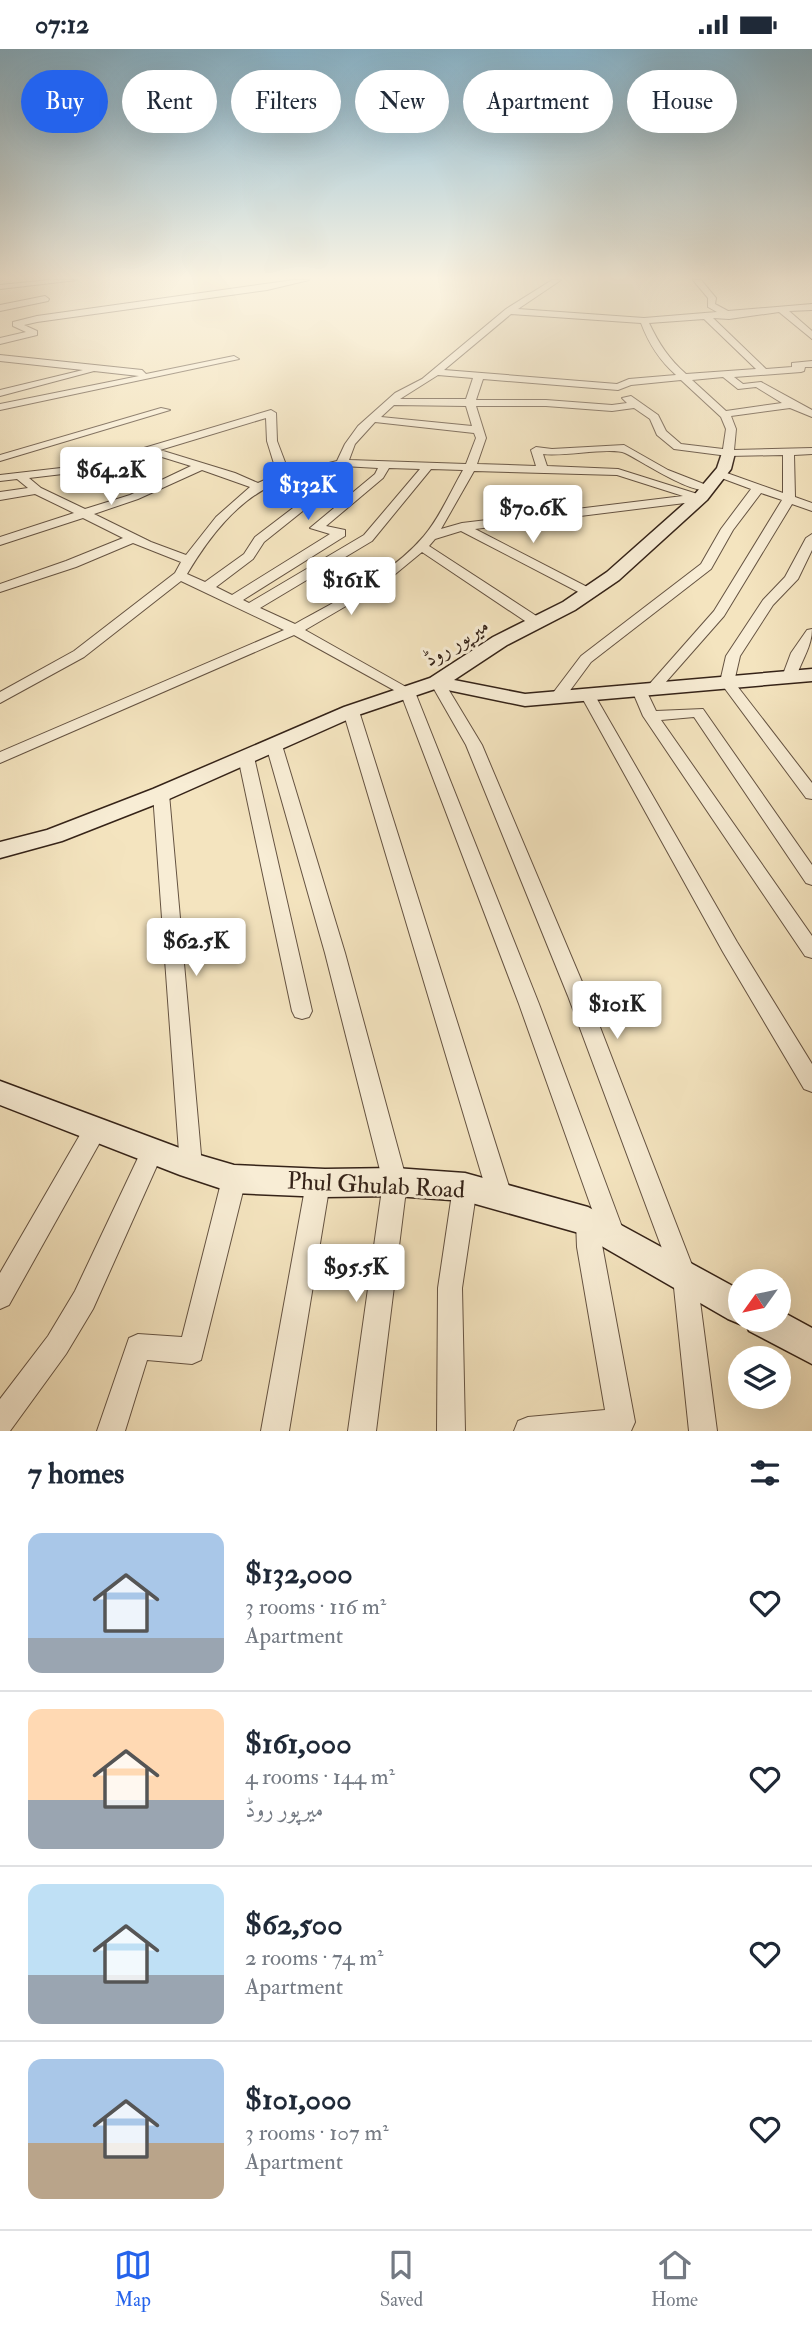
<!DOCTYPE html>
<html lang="en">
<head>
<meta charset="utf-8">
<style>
  body { margin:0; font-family:"IM FELL Double Pica",Amiri,serif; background:#f2f2f3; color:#1f2937; height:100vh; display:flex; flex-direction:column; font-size:26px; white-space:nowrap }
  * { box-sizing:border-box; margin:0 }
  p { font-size:23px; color:#747a83 }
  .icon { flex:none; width:38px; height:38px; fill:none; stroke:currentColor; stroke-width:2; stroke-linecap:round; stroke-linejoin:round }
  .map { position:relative; height:1382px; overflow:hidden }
  .panel { display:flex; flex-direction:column; background:#fff; flex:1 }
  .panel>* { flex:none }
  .guide { position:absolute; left:21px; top:21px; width:770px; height:63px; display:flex; gap:14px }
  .needle { width:46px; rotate:237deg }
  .controls { position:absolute; left:728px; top:1220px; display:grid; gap:14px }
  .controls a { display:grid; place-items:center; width:63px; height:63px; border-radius:50%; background:#fff; box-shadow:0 7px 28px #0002; font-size:35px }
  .price { position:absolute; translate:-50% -60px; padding:0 16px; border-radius:7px; background:#fff; color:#222; font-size:23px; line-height:46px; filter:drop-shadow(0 2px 4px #0008) }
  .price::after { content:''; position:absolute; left:50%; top:42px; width:21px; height:16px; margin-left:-10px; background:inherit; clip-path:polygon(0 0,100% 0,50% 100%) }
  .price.active { background:#2563eb; color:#fff }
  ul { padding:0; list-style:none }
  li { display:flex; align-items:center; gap:21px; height:175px; padding:0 28px }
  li+li { border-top:2px solid #e0e1e3 }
  li span { display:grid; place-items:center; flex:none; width:196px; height:140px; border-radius:14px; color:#555 }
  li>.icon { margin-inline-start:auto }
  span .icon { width:84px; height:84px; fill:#fffc; stroke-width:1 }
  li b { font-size:30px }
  h2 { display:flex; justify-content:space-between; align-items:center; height:84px; padding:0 28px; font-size:30px }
  .tag { padding:0 24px; border-radius:32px; background:#fff; box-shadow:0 7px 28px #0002; font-size:24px; line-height:63px }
  .tag.active { background:#2563eb; color:#fff }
  .status { display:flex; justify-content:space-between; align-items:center; height:49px; padding:0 35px; background:#fff; direction:ltr }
  .status svg { height:19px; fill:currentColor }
  .tabs { display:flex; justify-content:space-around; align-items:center; height:98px; border-top:2px solid #e0e1e3; background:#fff; font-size:19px; color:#747a83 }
  .tabs a { display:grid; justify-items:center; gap:4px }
  .tabs .active { color:#2563eb }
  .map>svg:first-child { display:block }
</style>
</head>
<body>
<div class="status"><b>07:12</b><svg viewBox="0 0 49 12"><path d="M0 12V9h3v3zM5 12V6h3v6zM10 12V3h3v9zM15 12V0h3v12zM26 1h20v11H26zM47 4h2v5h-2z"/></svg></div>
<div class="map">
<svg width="812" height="1382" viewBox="0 0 812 1382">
  <rect width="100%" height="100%" fill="#f4e4bf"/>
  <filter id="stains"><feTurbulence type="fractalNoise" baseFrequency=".00286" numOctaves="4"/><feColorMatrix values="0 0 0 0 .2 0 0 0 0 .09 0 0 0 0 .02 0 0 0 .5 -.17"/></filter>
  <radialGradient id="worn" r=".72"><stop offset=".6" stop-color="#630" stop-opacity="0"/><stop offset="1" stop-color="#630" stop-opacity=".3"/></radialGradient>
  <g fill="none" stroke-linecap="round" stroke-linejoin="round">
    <defs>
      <path id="street" d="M50,231H77L0,240V236Z
        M294,231H309L267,241L37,273L24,276L37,282V286L0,295V289L26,283L13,277V273L37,267Z
        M552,231H561L518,260L644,269L717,263L708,258V249L693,231H701L716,249L715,255L728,262L812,255V261L789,262L812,282V290L779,263L729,270L713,269L766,320L792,318V314L812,312V318H805L804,322L801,323L734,328L743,335L761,333L812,361V368L790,359L731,367L736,380L734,401L812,399V405L794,406L795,448L812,454V462L792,455L724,567L658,642H648L646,639L714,562L782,451L761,444L733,481L711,520L591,613L563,651H553L550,648L581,607L701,515L721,480L751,440L716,427V423H724L783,444V406L728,407L674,400L657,386L650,370L634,359L612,362L546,357H476L486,389L477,415L536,417L531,401L536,398L552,400L624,396L668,421L714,439C698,451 642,412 625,404C611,398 563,408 543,405L547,417L618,420L707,448L701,452L475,480L593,541V547L588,548L461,482L435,490L429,497L541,570L543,573L541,576H531L422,503L382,536L305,581L415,643L539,955L625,1186L621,1194L613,1197L605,1194L600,1185L635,1373L631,1382H514L518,1372L528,1368L605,1361L577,1198L576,1172L580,1164L588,1161L593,1163L519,955L401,645L294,586L0,714V703L284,581L181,532L84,608L0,654V643L74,602L175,524L181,513L133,494L76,518L0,543V535L66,512L123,489L83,469L0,496V488L74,464L35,445L0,451V443L28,439L17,430L0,432V426L87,416L271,361L276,364L277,392L288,421L285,425L337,412L345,395L358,377L395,344L422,330L506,260ZM511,265L641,274C649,295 659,311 676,326L629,330L617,335L444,321ZM704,270L756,320L686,325C669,310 659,295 649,274ZM438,326L473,329L466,350H400ZM723,328L738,340L756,338L782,354L726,362L692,331ZM483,330L618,341L631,336L681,331L721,368L726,380L723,400L681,395L666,382L658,366L631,347L622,349L627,354L612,356L546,351H476ZM394,356L466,357L472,377L381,368ZM266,369L267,392L276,421L269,429L258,434L235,424L160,401ZM375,373L474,384L476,389L466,415L349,411L355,395ZM149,404L191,417L130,446L85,460L41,439L29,429L88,422ZM343,417L378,419L375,425L310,479L330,485L232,546L216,538L253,510L264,493L329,441L288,431ZM389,419L420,420L364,486L249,554L243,551L345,487V481L326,477L383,429ZM431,420L463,421C451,442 440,468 424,487C391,526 339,550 295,575L260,559L372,492ZM202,421L250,438L216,468L186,506L151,493L94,465L138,450ZM474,422L617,426L683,447L462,474L441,480ZM277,434L314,443L255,488L244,505L205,533L187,525C209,488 237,451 277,434Z
        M45,247L49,250L48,252L0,262V256Z
        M0,306L142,321L146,325L234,307L239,310L0,361V355L139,327L94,322L0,347V341L83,321L0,312Z
        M161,359L170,361L0,412V406Z
        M812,485V501L798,530L773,556L740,607L734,633L812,734V750L806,749L720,633L726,607L763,551L785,528L806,489Z
        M812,580C812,597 802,611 796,628L794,631H784L782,628L791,604L807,581Z
        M437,629L444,633L482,696L588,947L697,1229L717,1382H689L673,1229L568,947L466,696L430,633Z
        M639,637L646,641L656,662L703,660L812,816V836L806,834L694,668L661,671L812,887V909L805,907L643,667L632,641Z
        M587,641L594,645L737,893L812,1015V1043L804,1040L723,903L580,645Z
        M351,657L359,662L512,1147L508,1154L500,1157L492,1154L488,1147L343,662Z
        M274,691L282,696L345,904L407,1133L376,1382H348L383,1133L325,904L266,696Z
        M246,703L254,708L312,962L309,968L302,970L295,968L292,962L238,708Z
        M161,740L169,745L202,1117L199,1124L191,1127L183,1124L180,1117L153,745Z
        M96,1070L104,1072L107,1079L104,1086L9,1256L0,1260V1224L88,1072Z
        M153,1091L161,1094L164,1101L93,1260L66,1305L10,1382H0V1350L48,1287L75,1242L145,1094Z
        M234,1120L242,1123L246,1130L201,1311L192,1315L147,1311L125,1382H97L129,1289L138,1285L182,1288L222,1130L226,1123Z
        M318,1124L326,1127L330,1134L289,1382H261L306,1134L310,1127Z
        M465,1128L473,1131L477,1138L462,1239L465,1382H437L438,1239L453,1138L457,1131Z"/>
      <path id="secondary" d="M728,400L735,404L731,420L707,451L619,531L575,561L507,596L454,631L525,645L812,620V632L525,657L438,639L358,666L169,750L62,792L0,809V793L47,781L153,740L344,658L430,629L493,588L563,553L607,523L695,445L717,419L723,401Z
        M0,1032L193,1104L234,1116L325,1120L395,1119L465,1124L588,1158L740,1241V1270H779V1261L812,1279V1315L749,1282L745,1273L740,1275L728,1270L579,1184L465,1152L395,1147L325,1148L234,1144L180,1126L0,1056Z"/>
    </defs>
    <use href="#street" stroke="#655342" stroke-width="2"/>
    <use href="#secondary" stroke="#352318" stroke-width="3"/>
    <use href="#street" fill="#f8edd5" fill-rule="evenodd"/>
    <use href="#secondary" fill="#f8edd5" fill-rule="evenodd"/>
  </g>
  <linearGradient id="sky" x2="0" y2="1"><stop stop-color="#89b8d1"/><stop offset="0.54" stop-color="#faf3e2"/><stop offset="1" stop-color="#faf3e2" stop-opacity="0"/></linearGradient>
  <rect width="812" height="424" fill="url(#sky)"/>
  <g text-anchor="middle" stroke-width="6" stroke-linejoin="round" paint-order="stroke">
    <g font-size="21" fill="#352318" stroke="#f8edd5">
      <text transform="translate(456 593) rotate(-32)" y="7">میرپور روڈ</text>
    </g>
    <g font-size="24" fill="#352318" stroke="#f8edd5">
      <text transform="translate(376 1136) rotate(3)" y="8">Phul Ghulab Road</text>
    </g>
  </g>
  <rect width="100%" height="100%" filter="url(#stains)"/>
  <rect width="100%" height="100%" fill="url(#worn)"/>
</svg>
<div class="controls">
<a><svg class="needle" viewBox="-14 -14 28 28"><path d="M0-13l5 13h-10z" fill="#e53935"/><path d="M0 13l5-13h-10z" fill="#747a83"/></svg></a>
<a><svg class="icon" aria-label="layers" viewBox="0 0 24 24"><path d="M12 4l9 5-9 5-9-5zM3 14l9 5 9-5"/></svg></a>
</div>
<b class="price" style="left:111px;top:458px">$64.2K</b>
<b class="price active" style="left:308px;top:473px">$132K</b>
<b class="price" style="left:533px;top:496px">$70.6K</b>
<b class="price" style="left:351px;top:568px">$161K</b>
<b class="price" style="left:196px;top:929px">$62.5K</b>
<b class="price" style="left:617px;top:992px">$101K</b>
<b class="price" style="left:356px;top:1255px">$95.5K</b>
<div class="guide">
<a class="tag active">Buy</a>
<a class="tag">Rent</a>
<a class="tag">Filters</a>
<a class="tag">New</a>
<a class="tag">Apartment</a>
<a class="tag">House</a>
</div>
</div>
<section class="panel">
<h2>7 homes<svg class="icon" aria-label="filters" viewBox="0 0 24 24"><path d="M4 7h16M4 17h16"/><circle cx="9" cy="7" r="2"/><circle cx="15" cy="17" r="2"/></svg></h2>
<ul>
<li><span style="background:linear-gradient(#a9c7e8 75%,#9aa5b1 0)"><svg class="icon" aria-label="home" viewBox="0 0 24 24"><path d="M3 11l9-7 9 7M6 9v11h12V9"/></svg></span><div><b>$132,000</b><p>3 rooms · 116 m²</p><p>Apartment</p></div><svg class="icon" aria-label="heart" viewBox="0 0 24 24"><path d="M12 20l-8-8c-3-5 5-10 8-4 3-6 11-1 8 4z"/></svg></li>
<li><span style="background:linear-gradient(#ffd9b3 65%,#9aa5b1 0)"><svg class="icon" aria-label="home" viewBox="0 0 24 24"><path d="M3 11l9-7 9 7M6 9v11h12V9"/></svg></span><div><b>$161,000</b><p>4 rooms · 144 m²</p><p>میرپور روڈ</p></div><svg class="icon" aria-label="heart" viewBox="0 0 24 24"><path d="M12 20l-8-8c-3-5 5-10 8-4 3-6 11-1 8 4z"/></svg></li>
<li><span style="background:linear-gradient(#bfe0f5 65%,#9aa5b1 0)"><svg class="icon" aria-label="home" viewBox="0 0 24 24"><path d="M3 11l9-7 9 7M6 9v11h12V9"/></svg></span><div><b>$62,500</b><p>2 rooms · 74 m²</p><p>Apartment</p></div><svg class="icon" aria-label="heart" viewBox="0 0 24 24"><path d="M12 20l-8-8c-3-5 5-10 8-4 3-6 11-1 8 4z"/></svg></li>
<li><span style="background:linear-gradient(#a9c7e8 60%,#b9a48a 0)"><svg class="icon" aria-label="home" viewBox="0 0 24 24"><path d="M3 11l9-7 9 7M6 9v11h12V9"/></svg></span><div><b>$101,000</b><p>3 rooms · 107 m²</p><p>Apartment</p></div><svg class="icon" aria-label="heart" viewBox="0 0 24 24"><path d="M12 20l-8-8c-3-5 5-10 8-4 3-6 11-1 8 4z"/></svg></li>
</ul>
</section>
<nav class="tabs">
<a class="active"><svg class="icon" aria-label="map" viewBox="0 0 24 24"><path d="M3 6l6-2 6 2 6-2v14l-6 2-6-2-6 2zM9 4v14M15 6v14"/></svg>Map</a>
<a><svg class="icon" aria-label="saved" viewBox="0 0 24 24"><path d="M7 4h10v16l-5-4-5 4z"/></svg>Saved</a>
<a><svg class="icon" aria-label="home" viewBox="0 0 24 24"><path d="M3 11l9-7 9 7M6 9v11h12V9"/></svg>Home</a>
</nav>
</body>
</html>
